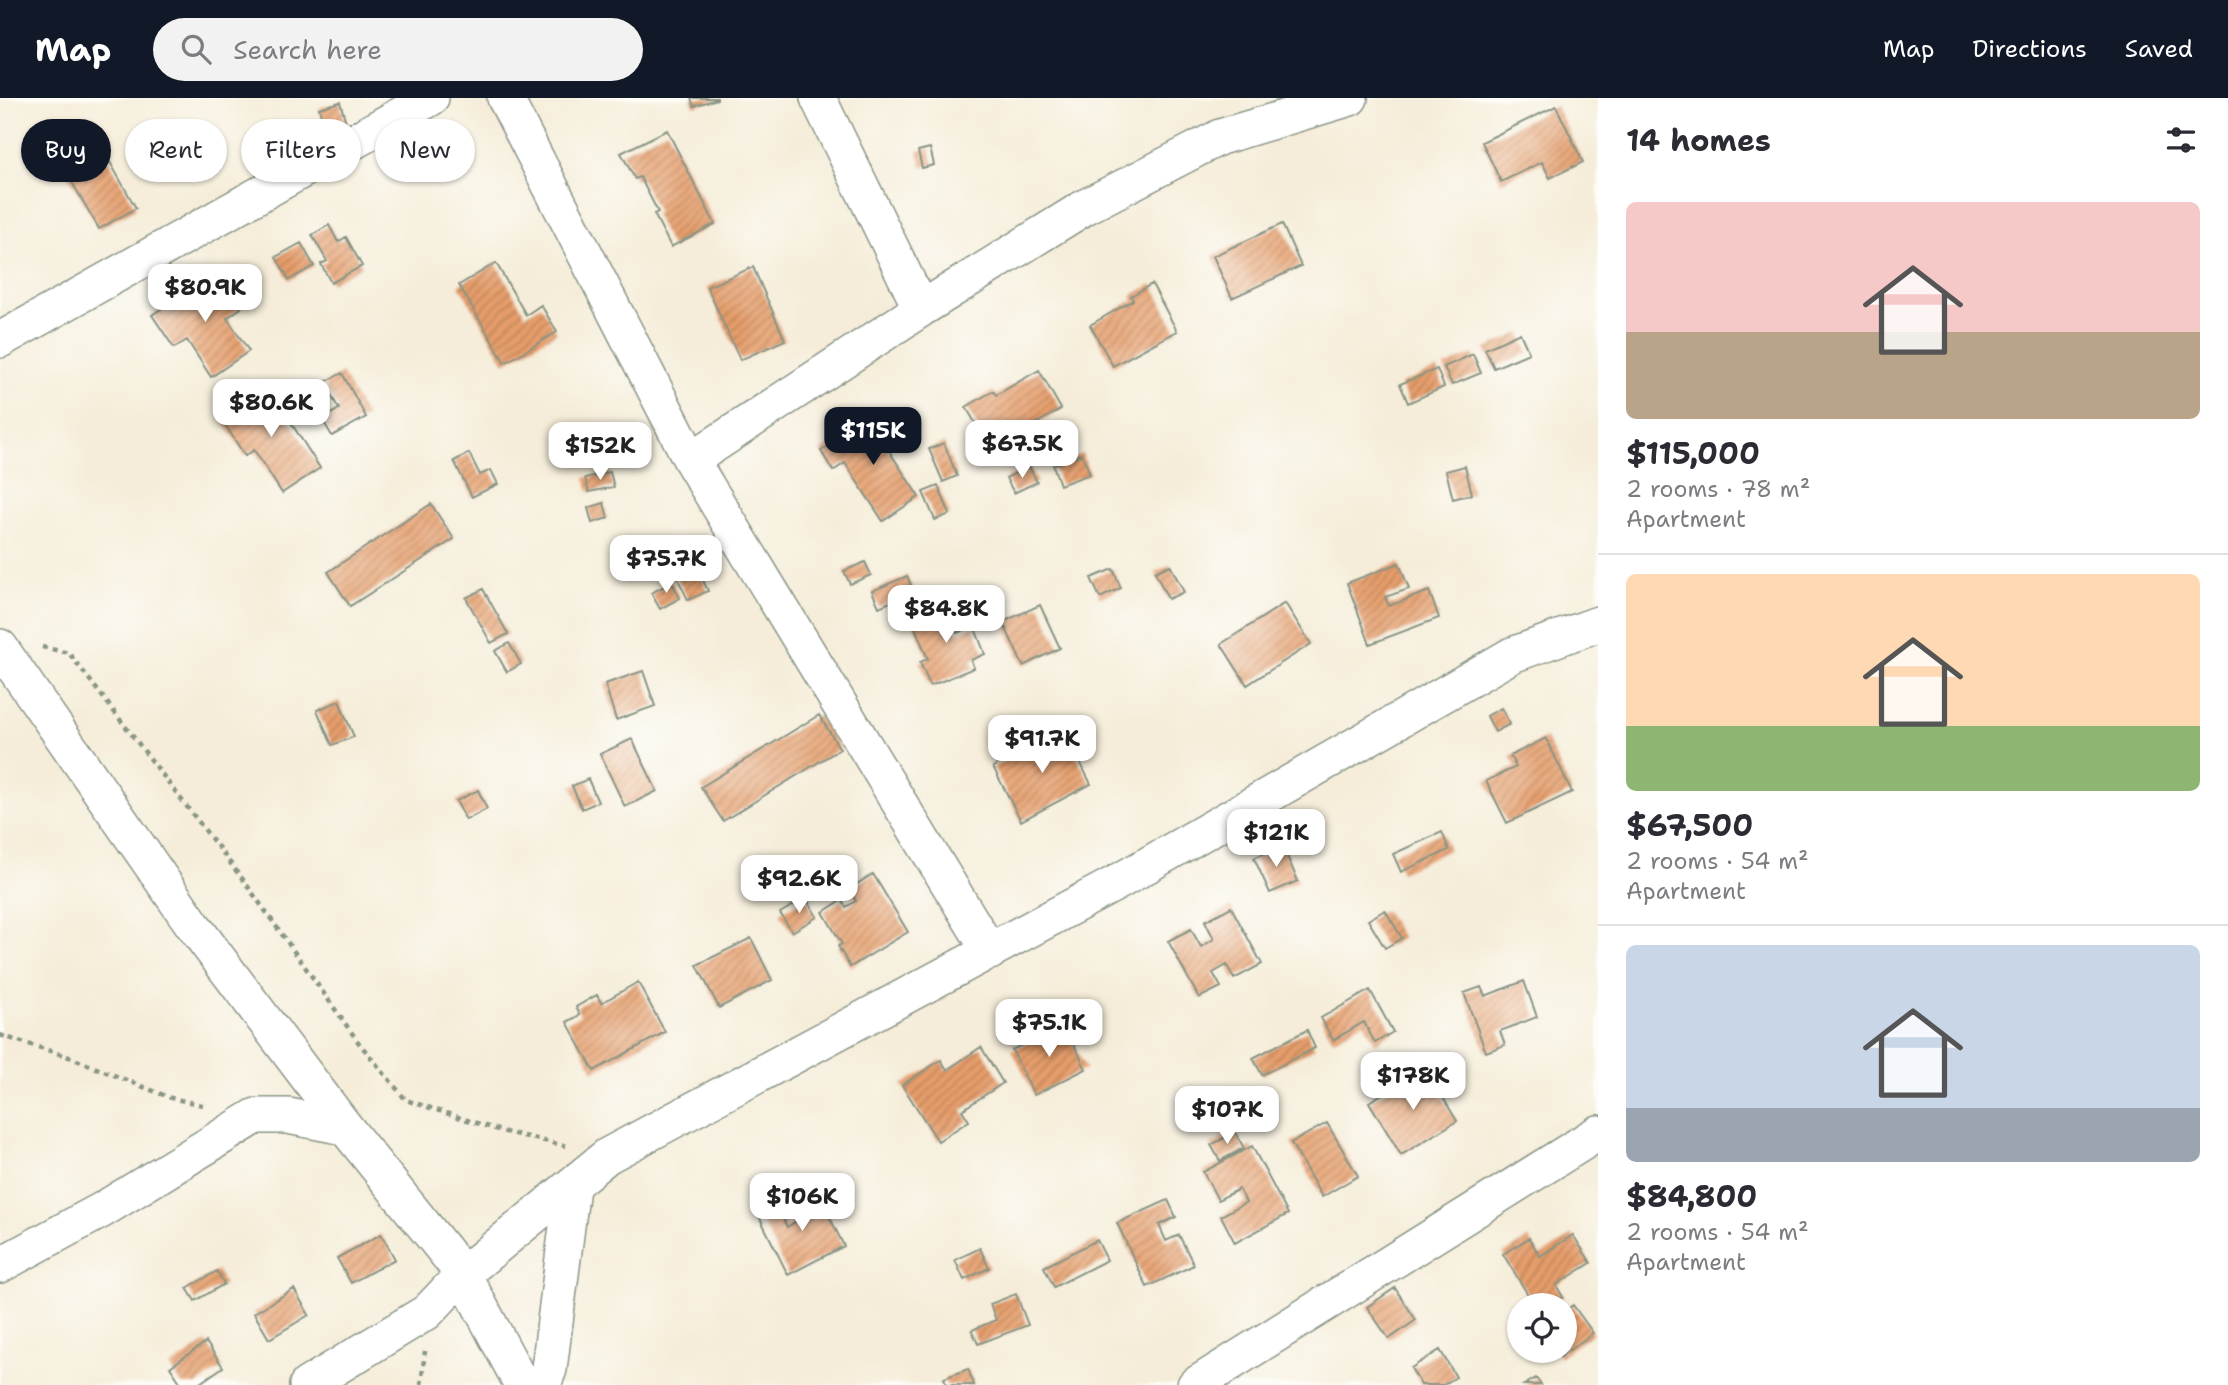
<!DOCTYPE html>
<html lang="en">
<head>
<meta charset="utf-8">
<style>
  body { margin:0; font-family:"Shantell Sans",sans-serif; background:#f2f2f3; color:#2b2b33; height:100vh; display:flex; flex-direction:column; font-size:26px; white-space:nowrap }
  * { box-sizing:border-box; margin:0 }
  p { font-size:23px; color:#7c7c81 }
  .icon { flex:none; width:38px; height:38px; fill:none; stroke:currentColor; stroke-width:2; stroke-linecap:round; stroke-linejoin:round }
  .map { position:relative; flex:1; overflow:hidden }
  .drawer { display:flex; flex-direction:column; background:#fff; width:630px }
  .drawer>* { flex:none }
  .guide { position:absolute; left:21px; top:21px; width:665px; height:63px; display:flex; gap:14px }
  .fabs { position:absolute; left:1507px; top:1195px; display:grid; gap:14px }
  .fabs a { display:grid; place-items:center; width:70px; height:70px; border-radius:50%; background:#fff; box-shadow:0 2px 5px #0004; font-size:35px }
  .price { position:absolute; translate:-50% -60px; padding:0 16px; border-radius:14px; background:#fff; color:#222; font-size:23px; line-height:46px; filter:drop-shadow(0 2px 4px #0008) }
  .price::after { content:''; position:absolute; left:50%; top:42px; width:21px; height:16px; margin-left:-10px; background:inherit; clip-path:polygon(0 0,100% 0,50% 100%) }
  .price.selected { background:#111827; color:#fff }
  ul { padding:0; list-style:none }
  li { display:grid; align-content:center; gap:14px; height:371px; padding:0 28px }
  li+li { border-top:2px solid #e1e1e2 }
  li span { display:grid; place-items:center; height:217px; border-radius:10px; color:#555 }
  li>.icon { margin-inline-start:auto }
  span .icon { width:126px; height:126px; fill:#fffc; stroke-width:1 }
  li b { font-size:30px }
  h2 { display:flex; justify-content:space-between; align-items:center; height:84px; padding:0 28px; font-size:30px }
  .pill { padding:0 24px; border-radius:32px; background:#fff; box-shadow:0 2px 5px #0004; font-size:24px; line-height:63px }
  .pill.selected { background:#111827; color:#fff }
  header { display:flex; align-items:center; gap:42px; box-sizing:border-box; height:98px; padding:0 35px; background:#111827; color:#fff }
  header strong { font-size:33px }
  nav { display:flex; gap:38px; margin-inline-start:auto; font-size:24px }
  .search { width:490px; height:63px; background:#f2f2f3; display:flex; align-items:center; gap:18px; box-sizing:border-box; padding:0 24px; border-radius:38px; color:#7c7c81; font-size:26px }
  main { display:flex; flex:1; min-height:0 }
  .map>svg:first-child { display:block }
</style>
</head>
<body>
<header>
<strong>Map</strong>
<div class="search"><svg class="icon" aria-label="search" viewBox="0 0 24 24"><circle cx="10" cy="10" r="6"/><path d="M15 15l6 6"/></svg>Search here</div>
<nav><a>Map</a><a>Directions</a><a>Saved</a></nav>
</header>
<main>
<div class="map">
<svg width="1598" height="1287" viewBox="0 0 1598 1287">
  <defs>
    <pattern id="building-hatch" width="6" height="6" patternUnits="userSpaceOnUse" patternTransform="scale(1.75)"><rect width="6" height="6" fill="#e69d6a"/><path d="M-1 1l2-2M0 6l6-6M5 7l2-2" fill="none" stroke="#ba8158"/></pattern>
  </defs>
  <rect width="100%" height="100%" fill="#fdfcf7"/>
  <filter id="ink" filterUnits="userSpaceOnUse"><feTurbulence type="fractalNoise" baseFrequency=".0143" numOctaves="2"/><feDisplacementMap in="SourceGraphic" scale="14" xChannelSelector="R" yChannelSelector="G"/><feConvolveMatrix kernelMatrix="1 2 1 2 8 2 1 2 1" color-interpolation-filters="sRGB"/></filter>
  <filter id="wash" filterUnits="userSpaceOnUse"><feTurbulence type="fractalNoise" baseFrequency=".00686" numOctaves="4" result="noise"/><feDisplacementMap in="SourceGraphic" scale="28" xChannelSelector="R" yChannelSelector="G"/><feGaussianBlur stdDeviation="1.57" result="paint"/><feColorMatrix in="noise" values="0 0 0 0 0 0 0 0 0 0 0 0 0 0 0 0 0 1.4 0 .05"/><feComposite in="paint" operator="in"/></filter>
  <g filter="url(#wash)">
    <rect width="100%" height="100%" fill="#f5edd9"/>
    <g id="blocks">
      <path fill="url(#building-hatch)" d="M691,0H717V1L694,8Z
        M340,4L349,34L328,40L319,10Z
        M1556,8L1583,64L1550,80L1542,64L1501,84L1482,44Z
        M667,32L715,126L671,149L654,116L658,114L640,79L635,81L621,55Z
        M102,50L136,110L99,131L65,72Z
        M930,50L934,67L922,70L918,53Z
        M1282,126L1301,168L1232,200L1213,158Z
        M329,127L338,144L346,139L362,168L331,185L321,166L327,163L312,137Z
        M301,145L314,168L289,182L276,159Z
        M496,165L526,217L541,207L557,234L505,265L459,187Z
        M753,169L785,242L740,262L707,189Z
        M216,174L241,210L227,220L249,253L211,279L187,242L174,250L152,217Z
        M1152,186L1177,233L1113,268L1090,227L1133,202L1131,198Z
        M1520,235L1529,255L1494,270L1485,251Z
        M1473,256L1481,275L1452,287L1444,269Z
        M1437,271L1444,289L1408,305L1400,286Z
        M1039,272L1061,311L991,352L966,309L993,293L996,297Z
        M342,275L366,319L332,338L322,321L339,311L324,285Z
        M268,289L320,370L282,395L254,352L245,358L221,320Z
        M880,315L891,332L882,342L919,399L883,423L845,365L833,373L821,353Z
        M944,345L957,378L943,384L929,351Z
        M469,355L480,377L491,372L498,386L472,399L454,363Z
        M1082,356L1090,376L1060,387L1053,367Z
        M1029,368L1037,384L1014,395L1006,380Z
        M1465,368L1472,396L1453,401L1446,373Z
        M610,374L614,389L589,394L585,380Z
        M938,388L950,416L935,422L923,394Z
        M604,405L608,420L592,425L588,410Z
        M431,406L454,441L350,508L328,474Z
        M865,464L871,477L850,486L844,473Z
        M1399,465L1409,491L1385,499L1389,508L1429,493L1439,520L1370,546L1347,485Z
        M1170,467L1184,494L1168,501L1155,474Z
        M697,469L708,493L688,502L677,479Z
        M1113,471L1121,490L1100,500L1091,480Z
        M907,478L914,494L879,509L872,493Z
        M672,484L680,500L660,511L651,495Z
        M483,491L508,536L491,545L466,500Z
        M1285,505L1311,546L1247,587L1221,546Z
        M945,506L957,535L974,528L985,556L971,562L974,570L930,588L920,564L928,561L911,520Z
        M1040,507L1060,550L1023,568L1003,524Z
        M509,545L521,566L507,574L495,553Z
        M643,573L655,608L616,622L605,586Z
        M339,603L354,639L332,647L317,612Z
        M1501,610L1510,626L1495,634L1487,618Z
        M819,617L840,651L723,723L701,689Z
        M1064,632L1091,686L1021,723L993,669Z
        M1546,640L1572,694L1507,725L1486,683L1516,669L1510,658Z
        M632,641L657,693L625,709L600,656Z
        M588,681L598,704L582,711L572,688Z
        M478,692L487,711L466,722L456,703Z
        M1442,734L1449,752L1401,774L1393,756Z
        M1282,747L1298,783L1270,795L1254,760Z
        M873,776L908,834L850,869L838,848L842,846L823,814L842,802L846,809L856,803L849,791Z
        M806,800L817,819L792,834L780,815Z
        M1231,809L1262,866L1234,881L1227,867L1213,875L1221,889L1199,900L1168,843L1191,831L1201,849L1214,841L1205,823Z
        M1385,812L1402,840L1385,850L1368,822Z
        M751,840L772,882L719,910L697,867Z
        M1524,883L1537,919L1500,933L1505,947L1486,954L1464,895L1481,889L1485,898Z
        M638,884L665,934L594,973L567,924L580,917L576,909L597,897L601,905Z
        M1370,892L1393,934L1375,945L1364,924L1333,942L1321,920Z
        M1064,926L1086,971L1034,997L1012,952Z
        M1307,932L1315,950L1262,977L1253,960Z
        M981,949L1003,985L962,1012L969,1023L938,1043L902,987L941,962L947,972Z
        M1425,970L1457,1023L1401,1057L1369,1004Z
        M1327,1025L1358,1078L1322,1099L1291,1045Z
        M1235,1034L1244,1050L1220,1063L1211,1047Z
        M1252,1048L1288,1116L1235,1145L1221,1118L1246,1104L1239,1091L1218,1102L1203,1074Z
        M815,1090L844,1148L788,1177L759,1118L777,1109L787,1129L798,1122L789,1104Z
        M1168,1102L1176,1119L1159,1127L1166,1143L1179,1137L1194,1167L1147,1189L1117,1125Z
        M381,1136L395,1161L351,1185L337,1160Z
        M1573,1137L1591,1165L1556,1187L1563,1199L1550,1208H1535L1503,1156L1529,1140L1540,1158Z
        M1097,1142L1107,1162L1054,1189L1044,1169Z
        M980,1150L989,1170L964,1182L955,1162Z
        M217,1173L224,1186L195,1203L187,1190Z
        M1395,1190L1416,1222L1389,1241L1367,1209Z
        M294,1191L309,1217L269,1241L254,1215Z
        M1016,1196L1028,1227L978,1246L972,1232L996,1222L990,1206Z
        M1573,1207L1593,1235L1560,1259L1557,1253H1564V1214Z
        M206,1244L223,1269L197,1287H182L170,1269Z
        M1440,1252L1456,1279L1443,1287H1421L1411,1270Z
        M968,1271L974,1287H946L944,1280Z
        M1536,1280L1541,1287H1524Z"/>
    </g>
  </g>
  <g filter="url(#ink)">
    <use href="#blocks" fill-opacity="0" stroke="#8a9586" stroke-width="2"/>
    <g fill="none" stroke-linecap="round" stroke-linejoin="round">
      <defs>
        <path id="minor" d="M505,0L691,362L990,854
          M818,0L921,211
          M0,242L431,0
          M691,362L921,211L1085,109L1220,39L1350,0
          M0,549L193,827L345,1029L463,1176L522,1287
          M0,1167L102,1112L256,1018H288L345,1029
          M307,1287L427,1214L463,1176L607,1058L1118,784L1512,557L1598,526
          M543,1287L549,1271L572,1089
          M1195,1287L1598,1035"/>
      </defs>
      <use href="#minor" stroke="#8a9586" stroke-width="38"/>
      <path stroke="#8a9586" stroke-width="4.5" stroke-dasharray="5 5" stroke-linecap="butt" d="M42,549L69,555L244,783L359,945L406,1002L501,1033L566,1048
        M0,937L69,959L171,1000L207,1008
        M421,1287L425,1253"/>
      <use href="#minor" stroke="#fff" stroke-width="35"/>
    </g>
  </g>
</svg>
<div class="fabs">
<a><svg class="icon" aria-label="locate" viewBox="0 0 24 24"><circle cx="12" cy="12" r="6"/><path d="M12 2v4M12 18v4M2 12h4M18 12h4"/></svg></a>
</div>
<b class="price" style="left:205px;top:226px">$80.9K</b>
<b class="price" style="left:271px;top:341px">$80.6K</b>
<b class="price selected" style="left:873px;top:369px">$115K</b>
<b class="price" style="left:1022px;top:382px">$67.5K</b>
<b class="price" style="left:600px;top:384px">$152K</b>
<b class="price" style="left:666px;top:497px">$75.7K</b>
<b class="price" style="left:946px;top:547px">$84.8K</b>
<b class="price" style="left:1042px;top:677px">$91.7K</b>
<b class="price" style="left:1276px;top:771px">$121K</b>
<b class="price" style="left:799px;top:817px">$92.6K</b>
<b class="price" style="left:1049px;top:961px">$75.1K</b>
<b class="price" style="left:1413px;top:1014px">$178K</b>
<b class="price" style="left:1227px;top:1048px">$107K</b>
<b class="price" style="left:802px;top:1135px">$106K</b>
<div class="guide">
<a class="pill selected">Buy</a>
<a class="pill">Rent</a>
<a class="pill">Filters</a>
<a class="pill">New</a>
</div>
</div>
<section class="drawer">
<h2>14 homes<svg class="icon" aria-label="filters" viewBox="0 0 24 24"><path d="M4 7h16M4 17h16"/><circle cx="9" cy="7" r="2"/><circle cx="15" cy="17" r="2"/></svg></h2>
<ul>
<li><span style="background:linear-gradient(#f6c9c9 60%,#b9a48a 0)"><svg class="icon" aria-label="home" viewBox="0 0 24 24"><path d="M3 11l9-7 9 7M6 9v11h12V9"/></svg></span><div><b>$115,000</b><p>2 rooms · 78 m²</p><p>Apartment</p></div></li>
<li><span style="background:linear-gradient(#ffd9b3 70%,#8fb573 0)"><svg class="icon" aria-label="home" viewBox="0 0 24 24"><path d="M3 11l9-7 9 7M6 9v11h12V9"/></svg></span><div><b>$67,500</b><p>2 rooms · 54 m²</p><p>Apartment</p></div></li>
<li><span style="background:linear-gradient(#c9d6e8 75%,#9aa5b1 0)"><svg class="icon" aria-label="home" viewBox="0 0 24 24"><path d="M3 11l9-7 9 7M6 9v11h12V9"/></svg></span><div><b>$84,800</b><p>2 rooms · 54 m²</p><p>Apartment</p></div></li>
</ul>
</section>
</main>
</body>
</html>
